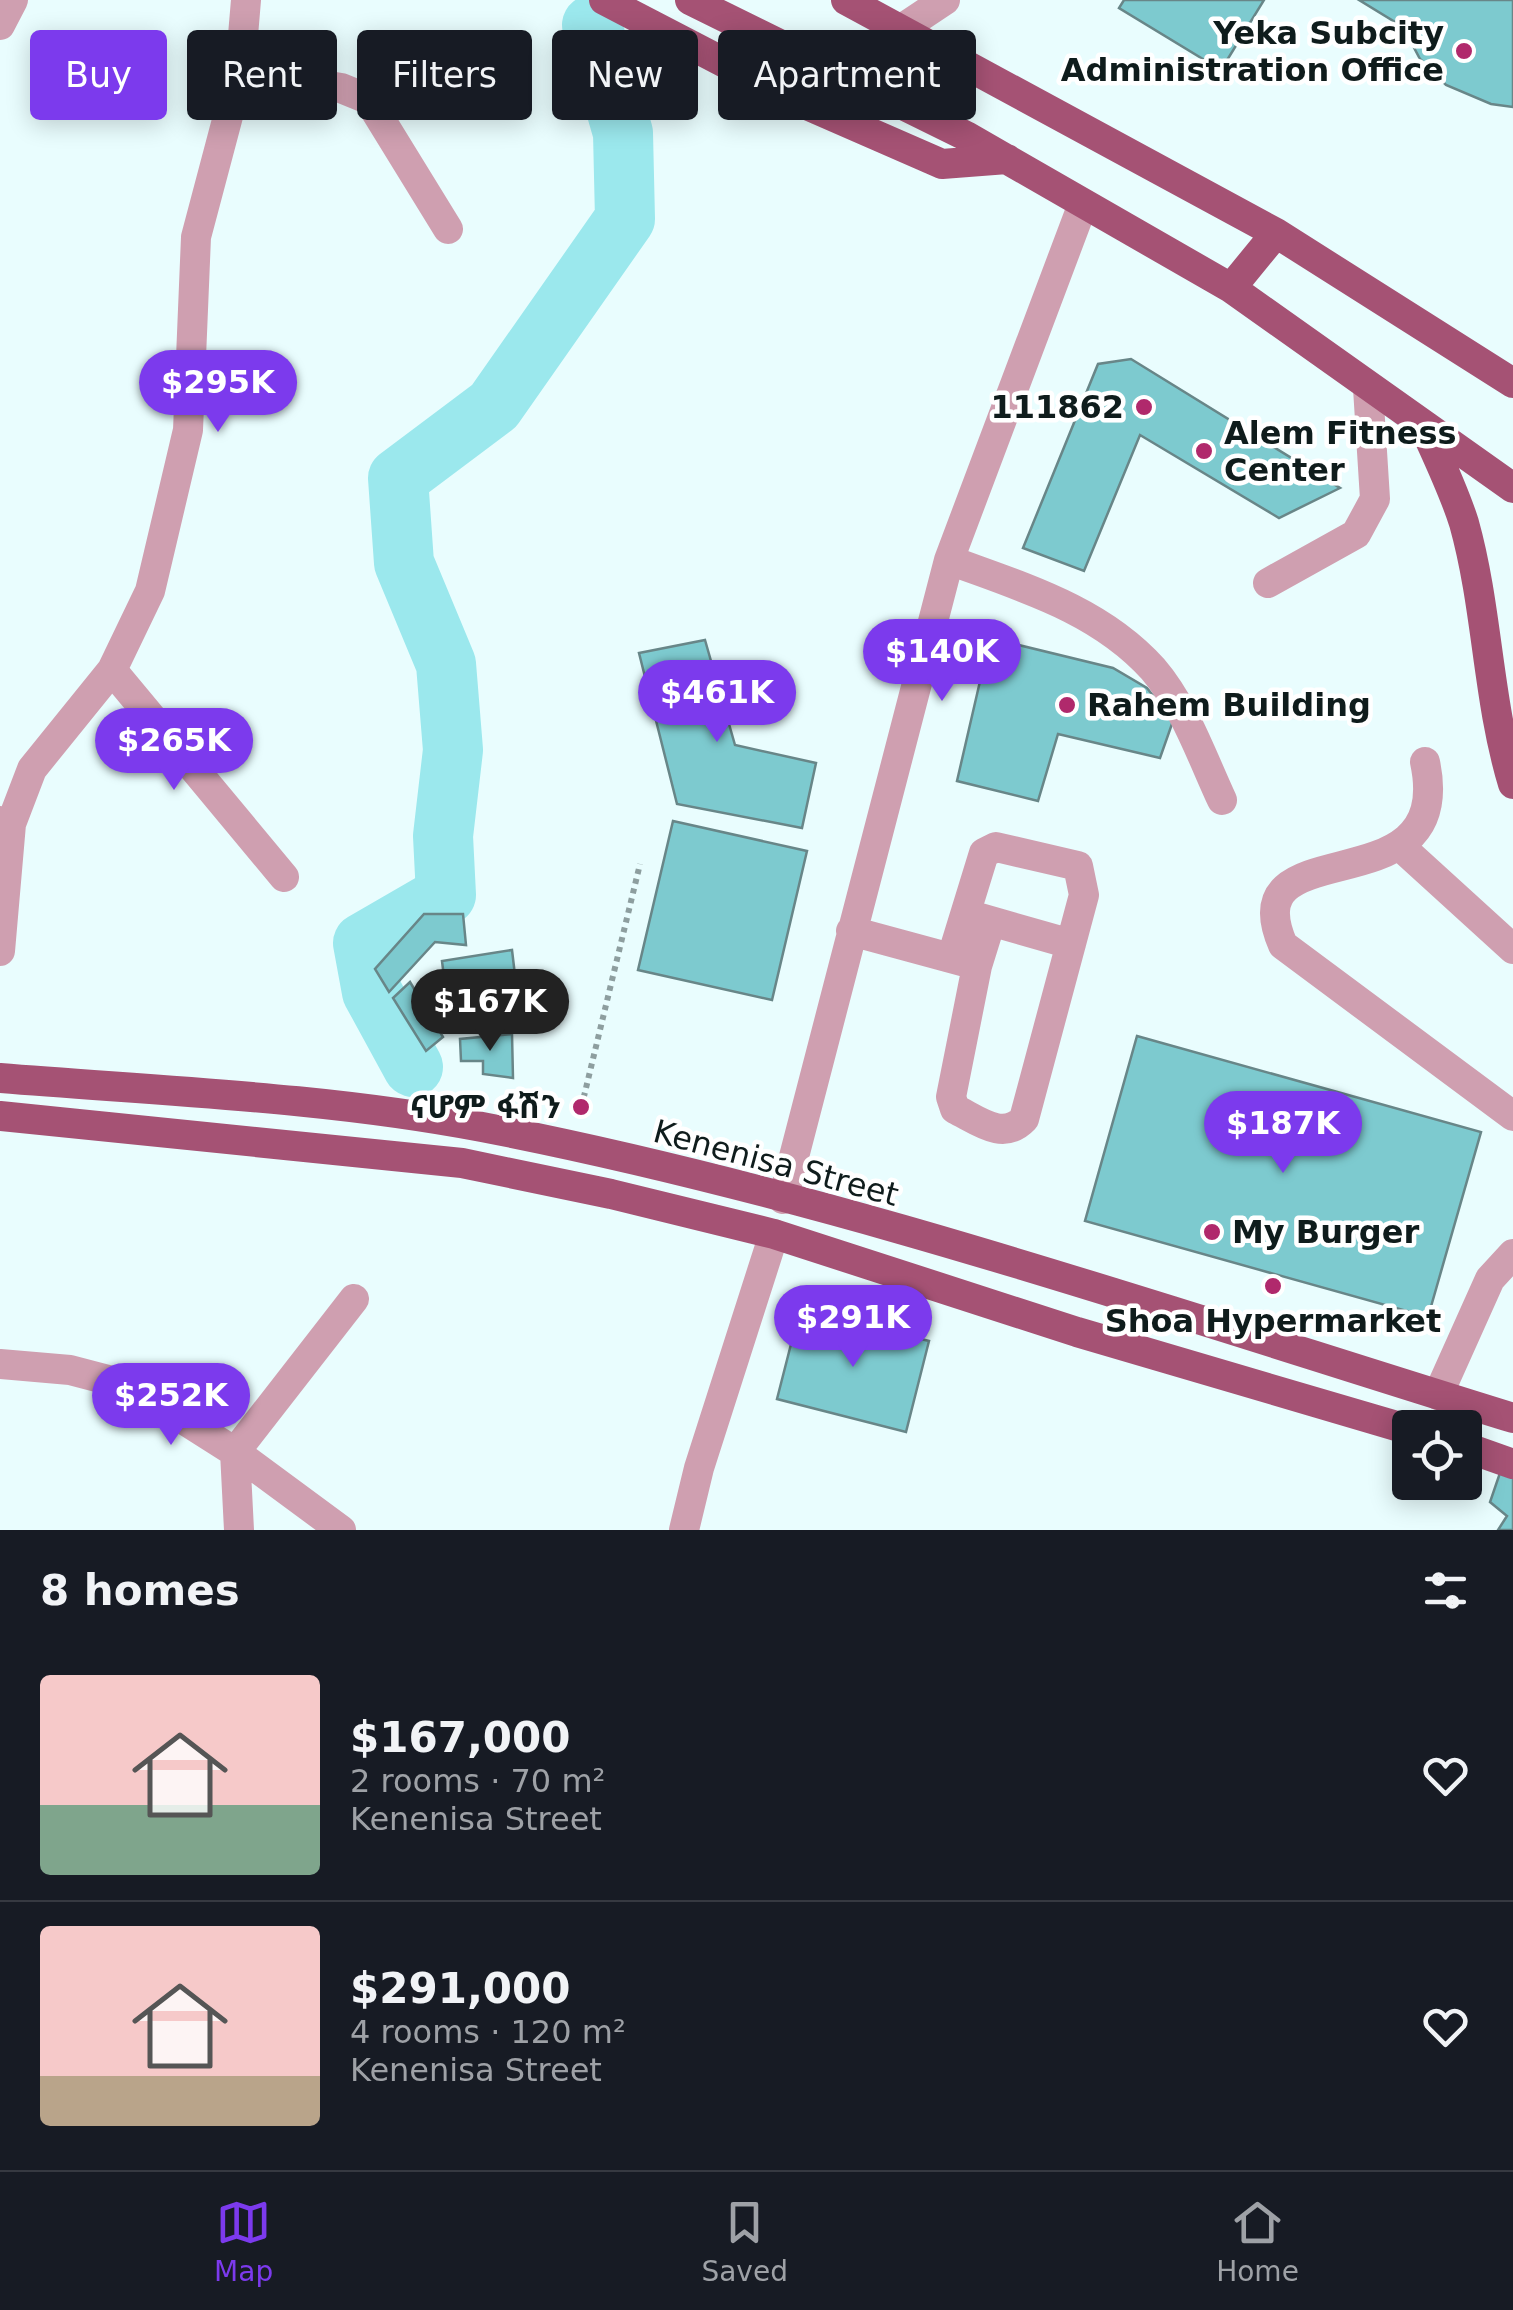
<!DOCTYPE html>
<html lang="en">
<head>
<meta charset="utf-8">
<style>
  body { margin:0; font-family:"DejaVu Sans","Noto Sans Ethiopic",sans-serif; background:#242831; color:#f1f3f6; height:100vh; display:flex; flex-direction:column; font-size:38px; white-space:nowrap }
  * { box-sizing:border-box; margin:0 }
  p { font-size:32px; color:#9ea1a6 }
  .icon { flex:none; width:55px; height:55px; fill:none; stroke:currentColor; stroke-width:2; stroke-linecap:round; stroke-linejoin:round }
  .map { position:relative; height:1530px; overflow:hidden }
  .panel { display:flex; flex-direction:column; background:#171b24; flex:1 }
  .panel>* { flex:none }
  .guide { position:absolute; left:30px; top:30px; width:1000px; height:90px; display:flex; gap:20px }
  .fabs { position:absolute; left:1392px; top:1410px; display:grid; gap:20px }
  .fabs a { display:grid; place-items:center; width:90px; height:90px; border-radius:10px; background:#171b24; box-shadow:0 5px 25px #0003; font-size:50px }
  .price { position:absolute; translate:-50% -85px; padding:0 22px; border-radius:35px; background:#7c3aed; color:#fff; font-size:32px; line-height:65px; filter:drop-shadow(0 2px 5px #0008) }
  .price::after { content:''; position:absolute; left:50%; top:60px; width:30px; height:22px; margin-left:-15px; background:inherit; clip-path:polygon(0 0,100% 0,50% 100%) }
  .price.on { background:#222; color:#fff }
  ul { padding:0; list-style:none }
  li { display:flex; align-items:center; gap:30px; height:250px; padding:0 40px }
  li+li { border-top:2px solid #363941 }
  li span { display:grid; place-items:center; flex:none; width:280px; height:200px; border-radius:10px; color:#555 }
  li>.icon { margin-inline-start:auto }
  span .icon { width:120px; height:120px; fill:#fffc; stroke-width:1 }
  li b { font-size:42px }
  h2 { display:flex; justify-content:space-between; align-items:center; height:120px; padding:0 40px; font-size:42px }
  .pill { padding:0 35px; border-radius:10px; background:#171b24; box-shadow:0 5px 25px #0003; font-size:35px; line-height:90px }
  .pill.on { background:#7c3aed; color:#fff }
  .menu { display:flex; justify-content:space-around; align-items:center; height:140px; border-top:2px solid #363941; background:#171b24; font-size:28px; color:#9ea1a6 }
  .menu a { display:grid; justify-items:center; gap:5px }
  .menu .on { color:#7c3aed }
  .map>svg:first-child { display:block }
</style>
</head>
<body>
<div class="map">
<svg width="1513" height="1530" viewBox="0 0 1513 1530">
  <rect width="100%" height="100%" fill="#e9fdfe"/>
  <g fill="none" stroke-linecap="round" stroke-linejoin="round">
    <path stroke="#9be8ed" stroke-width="60" d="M413,1067L372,992L363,943L446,895L443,836L453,750L446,664L404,563L398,478L494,406L625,219L623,133L592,25"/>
  </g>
  <path fill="#7dcacf" stroke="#688688" stroke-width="2.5" d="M1124,0H1264L1221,70L1119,8Z
    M1359,0H1513V107L1491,104L1446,85L1420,59L1403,27Z
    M1131,359L1340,488L1279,518L1140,435L1084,571L1023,548L1098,364Z
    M990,638L1113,668L1147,688L1173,721L1160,758L1058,734L1038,801L957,781Z
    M705,640L735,745L816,763L802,828L677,804L639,653Z
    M673,821L807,851L772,1000L638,970Z
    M424,914H463L466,945L435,942L389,992L375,969Z
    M512,950L519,1009L449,1018L442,961Z
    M410,982L443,1037L426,1051L393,998Z
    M512,1034L513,1078L483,1074V1061H461L460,1039Z
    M1137,1036L1481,1132L1428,1317L1085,1221Z
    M800,1309L929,1341L906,1432L777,1399Z
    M1501,1470L1513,1475V1530H1498L1507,1516L1490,1502Z"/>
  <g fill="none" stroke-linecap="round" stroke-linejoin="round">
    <path stroke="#8d9e9f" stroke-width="6" stroke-dasharray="5 5" stroke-linecap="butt" d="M579,1117L640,864"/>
    <path stroke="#cf9fb0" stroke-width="30" d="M0,25L13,0
      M903,28L945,0
      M240,71L341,88L368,99L448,229
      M949,560C1022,587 1099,609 1153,669C1184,705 1202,757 1222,800
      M1268,583L1356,534L1375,499L1368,388
      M112,670L284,877
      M1425,762C1457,913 1230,824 1283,945L1513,1116
      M0,821L11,824L0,951
      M11,824L32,769L112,670L150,591L188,430L196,237L240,71L246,0
      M1401,847L1513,949
      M973,916L1071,944
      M851,931L969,963
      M952,957L984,853L996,847L1078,866L1084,895L1024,1119C1003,1141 979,1121 955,1109L951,1097L977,966L991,921
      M783,1199L949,560L1083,204
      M0,1364L70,1370L131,1386L235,1452L341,1530
      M1438,1395L1490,1279L1513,1254
      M239,1530L235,1452L354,1299
      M684,1530L699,1468L774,1234"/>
    <path stroke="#a55274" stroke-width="30" d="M604,0L800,102L942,164L1007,159
      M690,0L968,137L1231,288L1513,488
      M846,0L1276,233L1513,383
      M1231,288L1276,233
      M1425,429C1439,460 1454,491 1464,523C1488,609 1487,698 1513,784
      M0,1078C160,1091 325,1097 482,1127C833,1195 1173,1313 1513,1418
      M0,1116L462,1163L611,1194L774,1234L1077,1332L1410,1430
      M1465,1447L1513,1464"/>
  </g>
  <g fill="#b0296c" stroke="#fff" stroke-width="4">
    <circle cx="1464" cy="51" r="10"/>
    <circle cx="1144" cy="407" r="10"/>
    <circle cx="1204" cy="451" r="10"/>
    <circle cx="1067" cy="705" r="10"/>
    <circle cx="581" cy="1107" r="10"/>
    <circle cx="1212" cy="1232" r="10"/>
    <circle cx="1273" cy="1286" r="10"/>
  </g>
  <g text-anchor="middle" stroke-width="9" stroke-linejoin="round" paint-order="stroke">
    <g font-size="32" font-weight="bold" fill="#0f1c1c" stroke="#fff" text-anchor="end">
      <text x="1444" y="44">Yeka Subcity<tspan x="1444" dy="37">Administration Office</tspan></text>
      <text x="1124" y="418">111862</text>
      <text x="1224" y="444" text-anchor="start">Alem Fitness<tspan x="1224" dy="37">Center</tspan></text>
      <text x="1087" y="716" text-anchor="start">Rahem Building</text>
      <text x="561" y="1118">ናሆም ፋሽን</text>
      <text x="1232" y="1243" text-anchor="start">My Burger</text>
      <text x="1273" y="1332" text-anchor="middle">Shoa Hypermarket</text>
    </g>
    <g font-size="32" fill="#0f1c1c" stroke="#fff">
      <text transform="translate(776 1163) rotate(15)" y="11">Kenenisa Street</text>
    </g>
  </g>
</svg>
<div class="fabs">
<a><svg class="icon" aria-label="locate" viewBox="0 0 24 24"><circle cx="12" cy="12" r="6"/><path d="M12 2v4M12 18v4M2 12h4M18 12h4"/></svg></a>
</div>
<b class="price" style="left:218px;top:435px">$295K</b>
<b class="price" style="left:942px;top:704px">$140K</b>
<b class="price" style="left:717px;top:745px">$461K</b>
<b class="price" style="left:174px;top:793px">$265K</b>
<b class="price on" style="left:490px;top:1054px">$167K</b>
<b class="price" style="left:1283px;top:1176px">$187K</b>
<b class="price" style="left:853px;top:1370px">$291K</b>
<b class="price" style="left:171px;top:1448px">$252K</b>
<div class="guide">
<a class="pill on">Buy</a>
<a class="pill">Rent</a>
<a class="pill">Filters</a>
<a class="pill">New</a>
<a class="pill">Apartment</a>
</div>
</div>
<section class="panel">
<h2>8 homes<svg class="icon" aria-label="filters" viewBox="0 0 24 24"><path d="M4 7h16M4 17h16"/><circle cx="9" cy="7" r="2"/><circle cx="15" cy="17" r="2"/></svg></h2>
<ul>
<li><span style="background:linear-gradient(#f6c9c9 65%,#7fa58c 0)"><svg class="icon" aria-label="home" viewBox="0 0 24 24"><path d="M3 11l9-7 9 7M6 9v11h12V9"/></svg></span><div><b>$167,000</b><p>2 rooms · 70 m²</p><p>Kenenisa Street</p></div><svg class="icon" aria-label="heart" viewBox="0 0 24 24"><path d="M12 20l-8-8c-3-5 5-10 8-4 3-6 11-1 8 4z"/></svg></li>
<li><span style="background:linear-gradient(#f6c9c9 75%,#b9a48a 0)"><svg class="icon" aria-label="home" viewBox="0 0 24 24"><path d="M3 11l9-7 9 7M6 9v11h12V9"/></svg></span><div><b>$291,000</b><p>4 rooms · 120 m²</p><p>Kenenisa Street</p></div><svg class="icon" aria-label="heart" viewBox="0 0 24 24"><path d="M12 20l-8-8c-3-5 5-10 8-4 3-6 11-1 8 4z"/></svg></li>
</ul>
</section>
<nav class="menu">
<a class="on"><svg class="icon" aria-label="map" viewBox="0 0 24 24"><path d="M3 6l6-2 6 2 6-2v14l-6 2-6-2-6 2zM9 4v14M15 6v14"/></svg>Map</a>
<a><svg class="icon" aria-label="saved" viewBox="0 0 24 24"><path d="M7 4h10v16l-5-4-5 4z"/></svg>Saved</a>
<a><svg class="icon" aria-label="home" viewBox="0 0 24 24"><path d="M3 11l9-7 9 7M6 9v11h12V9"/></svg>Home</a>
</nav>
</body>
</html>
